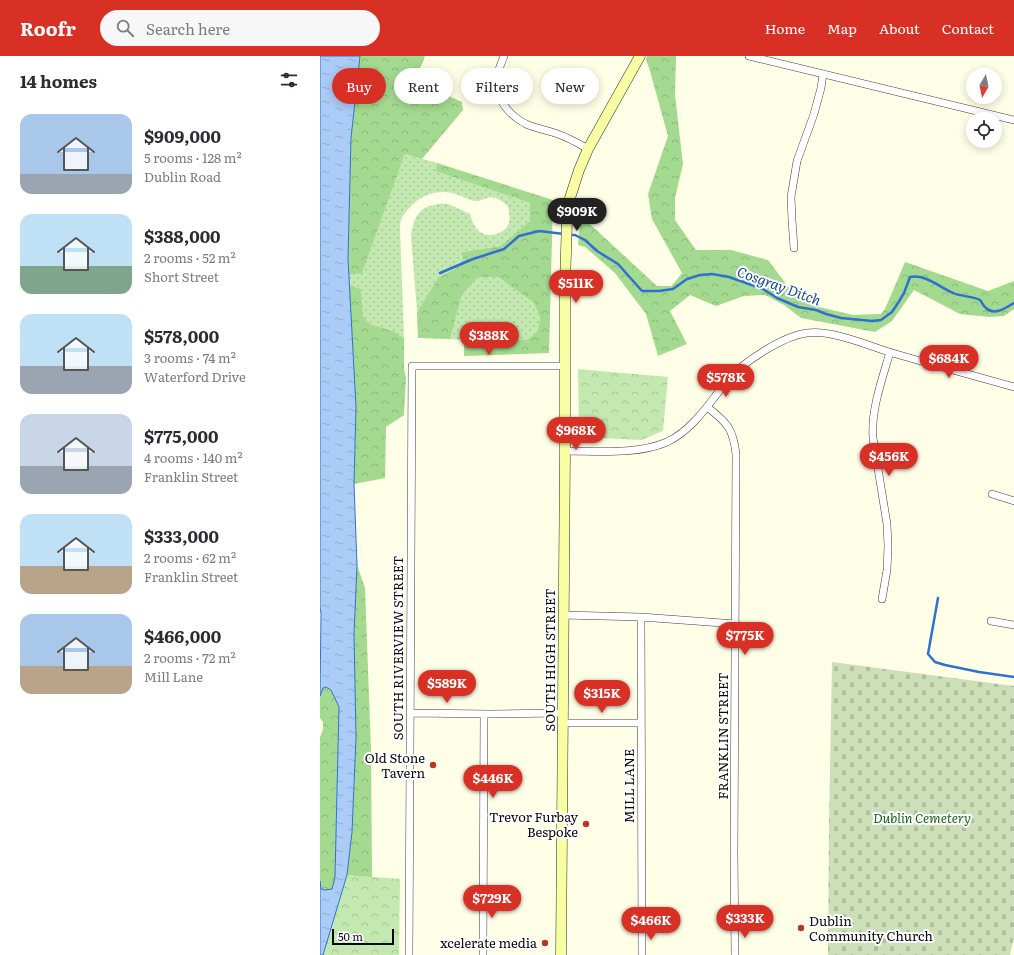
<!DOCTYPE html>
<html lang="en">
<head>
<meta charset="utf-8">
<style>
  body { margin:0; font-family:Literata,serif; background:#f7f7f7; color:#2b2b33; height:100vh; display:flex; flex-direction:column; font-size:15px; white-space:nowrap }
  * { box-sizing:border-box; margin:0 }
  p { font-size:13px; color:#7c7c81 }
  .icon { flex:none; width:22px; height:22px; fill:none; stroke:currentColor; stroke-width:2; stroke-linecap:round; stroke-linejoin:round }
  .map { position:relative; flex:1; overflow:hidden }
  .drawer { display:flex; flex-direction:column; background:#fff; width:320px }
  .drawer>* { flex:none }
  .top-card { position:absolute; left:12px; top:12px; width:380px; height:36px; display:flex; gap:8px }
  .needle { width:26px; rotate:189deg }
  .fabs { position:absolute; left:646px; top:12px; display:grid; gap:8px }
  .fabs a { display:grid; place-items:center; width:36px; height:36px; border-radius:50%; background:#fff; box-shadow:0 2px 10px #0003; font-size:20px }
  .scale { position:absolute; left:12px; bottom:10px; width:62px; box-sizing:border-box; padding-left:4px; border:2px solid #0a0a0a; border-top:0; font-size:11px; line-height:14px; white-space:nowrap; color:#0a0a0a; -webkit-text-stroke:3px #fff; paint-order:stroke }
  .price { position:absolute; translate:-50% -34px; padding:0 9px; border-radius:14px; background:#d93025; color:#fff; font-size:13px; line-height:26px; filter:drop-shadow(0 1px 2px #0008) }
  .price::after { content:''; position:absolute; left:50%; top:24px; width:12px; height:9px; margin-left:-6px; background:inherit; clip-path:polygon(0 0,100% 0,50% 100%) }
  .price.selected { background:#222; color:#fff }
  ul { padding:0; list-style:none }
  li { display:flex; align-items:center; gap:12px; height:100px; padding:0 20px }
  li span { display:grid; place-items:center; flex:none; width:112px; height:80px; border-radius:12px; color:#555 }
  li>.icon { margin-inline-start:auto }
  span .icon { width:48px; height:48px; fill:#fffc; stroke-width:1 }
  li b { font-size:17px }
  h2 { display:flex; justify-content:space-between; align-items:center; height:48px; padding:0 20px; font-size:17px }
  .pill { padding:0 14px; border-radius:18px; background:#fff; box-shadow:0 2px 10px #0003; font-size:14px; line-height:36px }
  .pill.selected { background:#d93025; color:#fff }
  header { display:flex; align-items:center; gap:24px; box-sizing:border-box; height:56px; padding:0 20px; background:#d93025; color:#fff }
  header strong { font-size:19px }
  nav { display:flex; gap:22px; margin-inline-start:auto; font-size:14px }
  .search { width:280px; height:36px; background:#f7f7f7; display:flex; align-items:center; gap:10px; box-sizing:border-box; padding:0 14px; border-radius:22px; color:#7c7c81; font-size:15px }
  main { display:flex; flex:1; min-height:0 }
  .map>svg:first-child { display:block }
</style>
</head>
<body>
<header>
<strong>Roofr</strong>
<div class="search"><svg class="icon" aria-label="search" viewBox="0 0 24 24"><circle cx="10" cy="10" r="6"/><path d="M15 15l6 6"/></svg>Search here</div>
<nav><a>Home</a><a>Map</a><a>About</a><a>Contact</a></nav>
</header>
<main>
<section class="drawer">
<h2>14 homes<svg class="icon" aria-label="filters" viewBox="0 0 24 24"><path d="M4 7h16M4 17h16"/><circle cx="9" cy="7" r="2"/><circle cx="15" cy="17" r="2"/></svg></h2>
<ul>
<li><span style="background:linear-gradient(#a9c7e8 75%,#9aa5b1 0)"><svg class="icon" aria-label="home" viewBox="0 0 24 24"><path d="M3 11l9-7 9 7M6 9v11h12V9"/></svg></span><div><b>$909,000</b><p>5 rooms · 128 m²</p><p>Dublin Road</p></div></li>
<li><span style="background:linear-gradient(#bfe0f5 65%,#7fa58c 0)"><svg class="icon" aria-label="home" viewBox="0 0 24 24"><path d="M3 11l9-7 9 7M6 9v11h12V9"/></svg></span><div><b>$388,000</b><p>2 rooms · 52 m²</p><p>Short Street</p></div></li>
<li><span style="background:linear-gradient(#bfe0f5 65%,#9aa5b1 0)"><svg class="icon" aria-label="home" viewBox="0 0 24 24"><path d="M3 11l9-7 9 7M6 9v11h12V9"/></svg></span><div><b>$578,000</b><p>3 rooms · 74 m²</p><p>Waterford Drive</p></div></li>
<li><span style="background:linear-gradient(#c9d6e8 65%,#9aa5b1 0)"><svg class="icon" aria-label="home" viewBox="0 0 24 24"><path d="M3 11l9-7 9 7M6 9v11h12V9"/></svg></span><div><b>$775,000</b><p>4 rooms · 140 m²</p><p>Franklin Street</p></div></li>
<li><span style="background:linear-gradient(#bfe0f5 65%,#b9a48a 0)"><svg class="icon" aria-label="home" viewBox="0 0 24 24"><path d="M3 11l9-7 9 7M6 9v11h12V9"/></svg></span><div><b>$333,000</b><p>2 rooms · 62 m²</p><p>Franklin Street</p></div></li>
<li><span style="background:linear-gradient(#a9c7e8 65%,#b9a48a 0)"><svg class="icon" aria-label="home" viewBox="0 0 24 24"><path d="M3 11l9-7 9 7M6 9v11h12V9"/></svg></span><div><b>$466,000</b><p>2 rooms · 72 m²</p><p>Mill Lane</p></div></li>
</ul>
</section>
<div class="map">
<svg width="694" height="899" viewBox="0 0 694 899">
  <defs>
    <pattern id="grass-dots" width="8" height="8" patternUnits="userSpaceOnUse"><rect width="8" height="8" fill="#c3e9b1"/><path d="M2 2h.1M6 6h.1" fill="none" stroke="#a6c697" stroke-width="1.8" stroke-linecap="round"/></pattern>
    <pattern id="forest-crowns" width="20" height="18" patternUnits="userSpaceOnUse"><rect width="20" height="18" fill="#a3da90"/><path d="M2 6a3 3 0 1 1 6 0M12 15a3 3 0 1 1 6 0" fill="none" stroke="#8bba7b"/></pattern>
    <pattern id="cemetery-stones" width="16" height="16" patternUnits="userSpaceOnUse"><rect width="16" height="16" fill="#ccdfb9"/><path d="M2 7V4a2 2 0 0 1 4 0v3zM10 15v-3a2 2 0 0 1 4 0v3z" fill="#aebe9e"/></pattern>
    <pattern id="park-crowns" width="20" height="18" patternUnits="userSpaceOnUse"><rect width="20" height="18" fill="#c3e9b1"/><path d="M2 6a3 3 0 1 1 6 0M12 15a3 3 0 1 1 6 0" fill="none" stroke="#a6c697"/></pattern>
    <pattern id="water-ripples" width="26" height="14" patternUnits="userSpaceOnUse"><rect width="26" height="14" fill="#aaccf7"/><path d="M2 4q2-2 4 0t4 0M15 11q2-2 4 0t4 0" fill="none" stroke="#91aed2"/></pattern>
  </defs>
  <rect width="100%" height="100%" fill="#ffffe7"/>
  <path fill="url(#grass-dots)" d="M85,98L117,107V115L210,147V165L180,190L143,196V208L118,222L97,256L91,179C94,164 97,152 114,149C119,148 124,147 130,149C137,151 143,155 150,158C154,172 160,182 176,178C181,177 185,174 188,169C191,164 189,156 188,150C180,144 175,138 164,143C161,144 159,146 155,145C148,144 142,140 135,138C119,133 104,138 92,149C88,154 83,158 81,164C80,167 80,171 80,173L84,282L73,275L50,268L43,260L41,233L29,229V219L42,216Z
    M158,221H178L214,247L220,262L218,274L209,283L144,290L141,284L130,283L142,239Z"/>
  <path fill="url(#forest-crowns)" d="M40,0H105L95,25L142,46L143,54L102,103L85,98L42,217L29,219L28,203L31,82Z
    M327,0H356L355,39L363,108L355,142V164L376,194H411L448,204L469,232L491,249L533,259L561,258L565,253L585,206L668,235L694,225V253L684,260L669,261L640,258L594,234L572,265L555,276L481,262L464,249L445,239L424,240L396,250L370,239L350,255L367,288L338,300L326,258L295,217L265,191L258,189L261,160L337,230H352L362,217L332,163L328,138L348,80L330,15L326,3Z
    M117,107L233,144L229,297L144,300V290L209,283L218,274L220,262L214,247L178,221H158L142,239L130,283L98,282L97,256L118,222L143,208V196L180,190L210,165V147L116,115Z
    M29,229L41,233L43,260L50,268L73,275L84,282V313L86,322L84,359L66,371L65,422L34,428L36,351Z
    M37,509L45,532L51,694L52,822L27,819L32,776L36,682L34,578Z
    M6,631L11,634L19,651L15,821L13,833L5,834L1,833L0,825V681L3,674V666L0,662V640L3,632Z"/>
  <path fill="url(#cemetery-stones)" d="M512,606L694,630V881L690,899H508L509,768Z"/>
  <path fill="url(#park-crowns)" d="M258,313L348,321L343,375L321,384L259,381Z
    M27,819L80,823L79,899H2L18,849Z"/>
  <path fill="url(#water-ripples)" stroke="#3071d0" d="M0,0H40L31,82L28,203L36,351L34,428L37,509L34,578L36,682L32,776L27,819L3,899H0V825L1,833L5,834L12,833L15,821L19,651L11,634L6,631L3,632L0,640L1,558L0,551Z"/>
  <g fill="none" stroke-linecap="round" stroke-linejoin="round">
    <path stroke="#3071d0" stroke-width="2.5" d="M249,179H255L265,184L277,195L298,208L322,235H339L353,233L367,223L380,219L392,218L409,221L443,233L457,242L478,251L496,254L506,258L521,262L552,265L561,264L572,256L578,247L584,237L590,221C606,218 619,231 633,237C639,240 656,241 660,244C662,246 663,250 666,252C674,260 686,252 694,247
      M120,217L153,203L184,193L199,180L219,175L244,178
      M618,542L608,598L615,606L625,609L659,616L694,621"/>
    <defs>
      <path id="street" d="M184,0C180,10 175,22 177,33C180,48 192,61 206,68C215,72 225,74 235,77C247,81 258,87 268,93
        M429,0L694,64
        M474,192L472,164L471,141L477,105L494,58L501,32L503,18
        M387,351C408,367 413,373 416,398L414,798L415,899
        M245,395C278,395 317,399 347,386C374,373 389,347 408,324C423,306 463,280 487,277C512,274 544,288 569,296C610,308 652,319 694,331
        M672,438L694,445
        M562,543L567,514L568,490L567,468L553,382C551,353 562,324 570,296
        M243,559L321,561L416,568
        M321,561L322,899
        M671,565L694,569
        M90,657L170,658L243,657
        M242,667H321
        M89,899L92,310H245
        M163,899L164,658"/>
      <path id="secondary" d="M241,899L245,395V229L247,164L250,142L259,114L268,93L320,0"/>
    </defs>
    <use href="#street" stroke="#3d3d3d" stroke-width="8"/>
    <use href="#secondary" stroke="#2c2c2c" stroke-width="11"/>
    <use href="#street" stroke="#fff" stroke-width="7"/>
    <use href="#secondary" stroke="#f7ffa2" stroke-width="10"/>
  </g>
  <g fill="#bc3720" stroke="#fff" stroke-width="1.5">
    <circle cx="113" cy="709" r="4"/>
    <circle cx="266" cy="768" r="4"/>
    <circle cx="481" cy="872" r="4"/>
    <circle cx="225" cy="887" r="4"/>
  </g>
  <g text-anchor="middle" stroke-width="4" stroke-linejoin="round" paint-order="stroke">
    <g font-size="13" fill="#0a0a0a" stroke="#fff">
      <text transform="translate(78 592) rotate(-90)" y="5">SOUTH RIVERVIEW STREET</text>
      <text transform="translate(230 604) rotate(-90)" y="5">SOUTH HIGH STREET</text>
      <text transform="translate(403 680) rotate(-90)" y="5">FRANKLIN STREET</text>
      <text transform="translate(309 730) rotate(-90)" y="5">MILL LANE</text>
    </g>
    <g font-size="13" fill="#0a0a0a" stroke="#fff" text-anchor="end">
      <text x="105" y="707">Old Stone<tspan x="105" dy="15">Tavern</tspan></text>
      <text x="258" y="766">Trevor Furbay<tspan x="258" dy="15">Bespoke</tspan></text>
      <text x="489" y="870" text-anchor="start">Dublin<tspan x="489" dy="15">Community Church</tspan></text>
      <text x="217" y="892">xcelerate media</text>
    </g>
    <g font-size="13" font-style="italic" fill="#1b611a" stroke="#fff">
      <text x="602" y="767">Dublin Cemetery</text>
    </g>
    <g font-size="14" font-style="italic" fill="#12459d" stroke="#fff">
      <text transform="translate(459 230) rotate(20)" y="5">Cosgray Ditch</text>
    </g>
  </g>
</svg>
<div class="fabs">
<a><svg class="needle" viewBox="-14 -14 28 28"><path d="M0-13l5 13h-10z" fill="#e53935"/><path d="M0 13l5-13h-10z" fill="#7c7c81"/></svg></a>
<a><svg class="icon" aria-label="locate" viewBox="0 0 24 24"><circle cx="12" cy="12" r="6"/><path d="M12 2v4M12 18v4M2 12h4M18 12h4"/></svg></a>
</div>
<div class="scale">50 m</div>
<b class="price selected" style="left:257px;top:176px">$909K</b>
<b class="price" style="left:256px;top:248px">$511K</b>
<b class="price" style="left:169px;top:300px">$388K</b>
<b class="price" style="left:629px;top:323px">$684K</b>
<b class="price" style="left:406px;top:342px">$578K</b>
<b class="price" style="left:256px;top:395px">$968K</b>
<b class="price" style="left:569px;top:421px">$456K</b>
<b class="price" style="left:425px;top:600px">$775K</b>
<b class="price" style="left:127px;top:648px">$589K</b>
<b class="price" style="left:282px;top:658px">$315K</b>
<b class="price" style="left:173px;top:743px">$446K</b>
<b class="price" style="left:172px;top:863px">$729K</b>
<b class="price" style="left:425px;top:883px">$333K</b>
<b class="price" style="left:331px;top:885px">$466K</b>
<div class="top-card">
<a class="pill selected">Buy</a>
<a class="pill">Rent</a>
<a class="pill">Filters</a>
<a class="pill">New</a>
</div>
</div>
</main>
</body>
</html>
